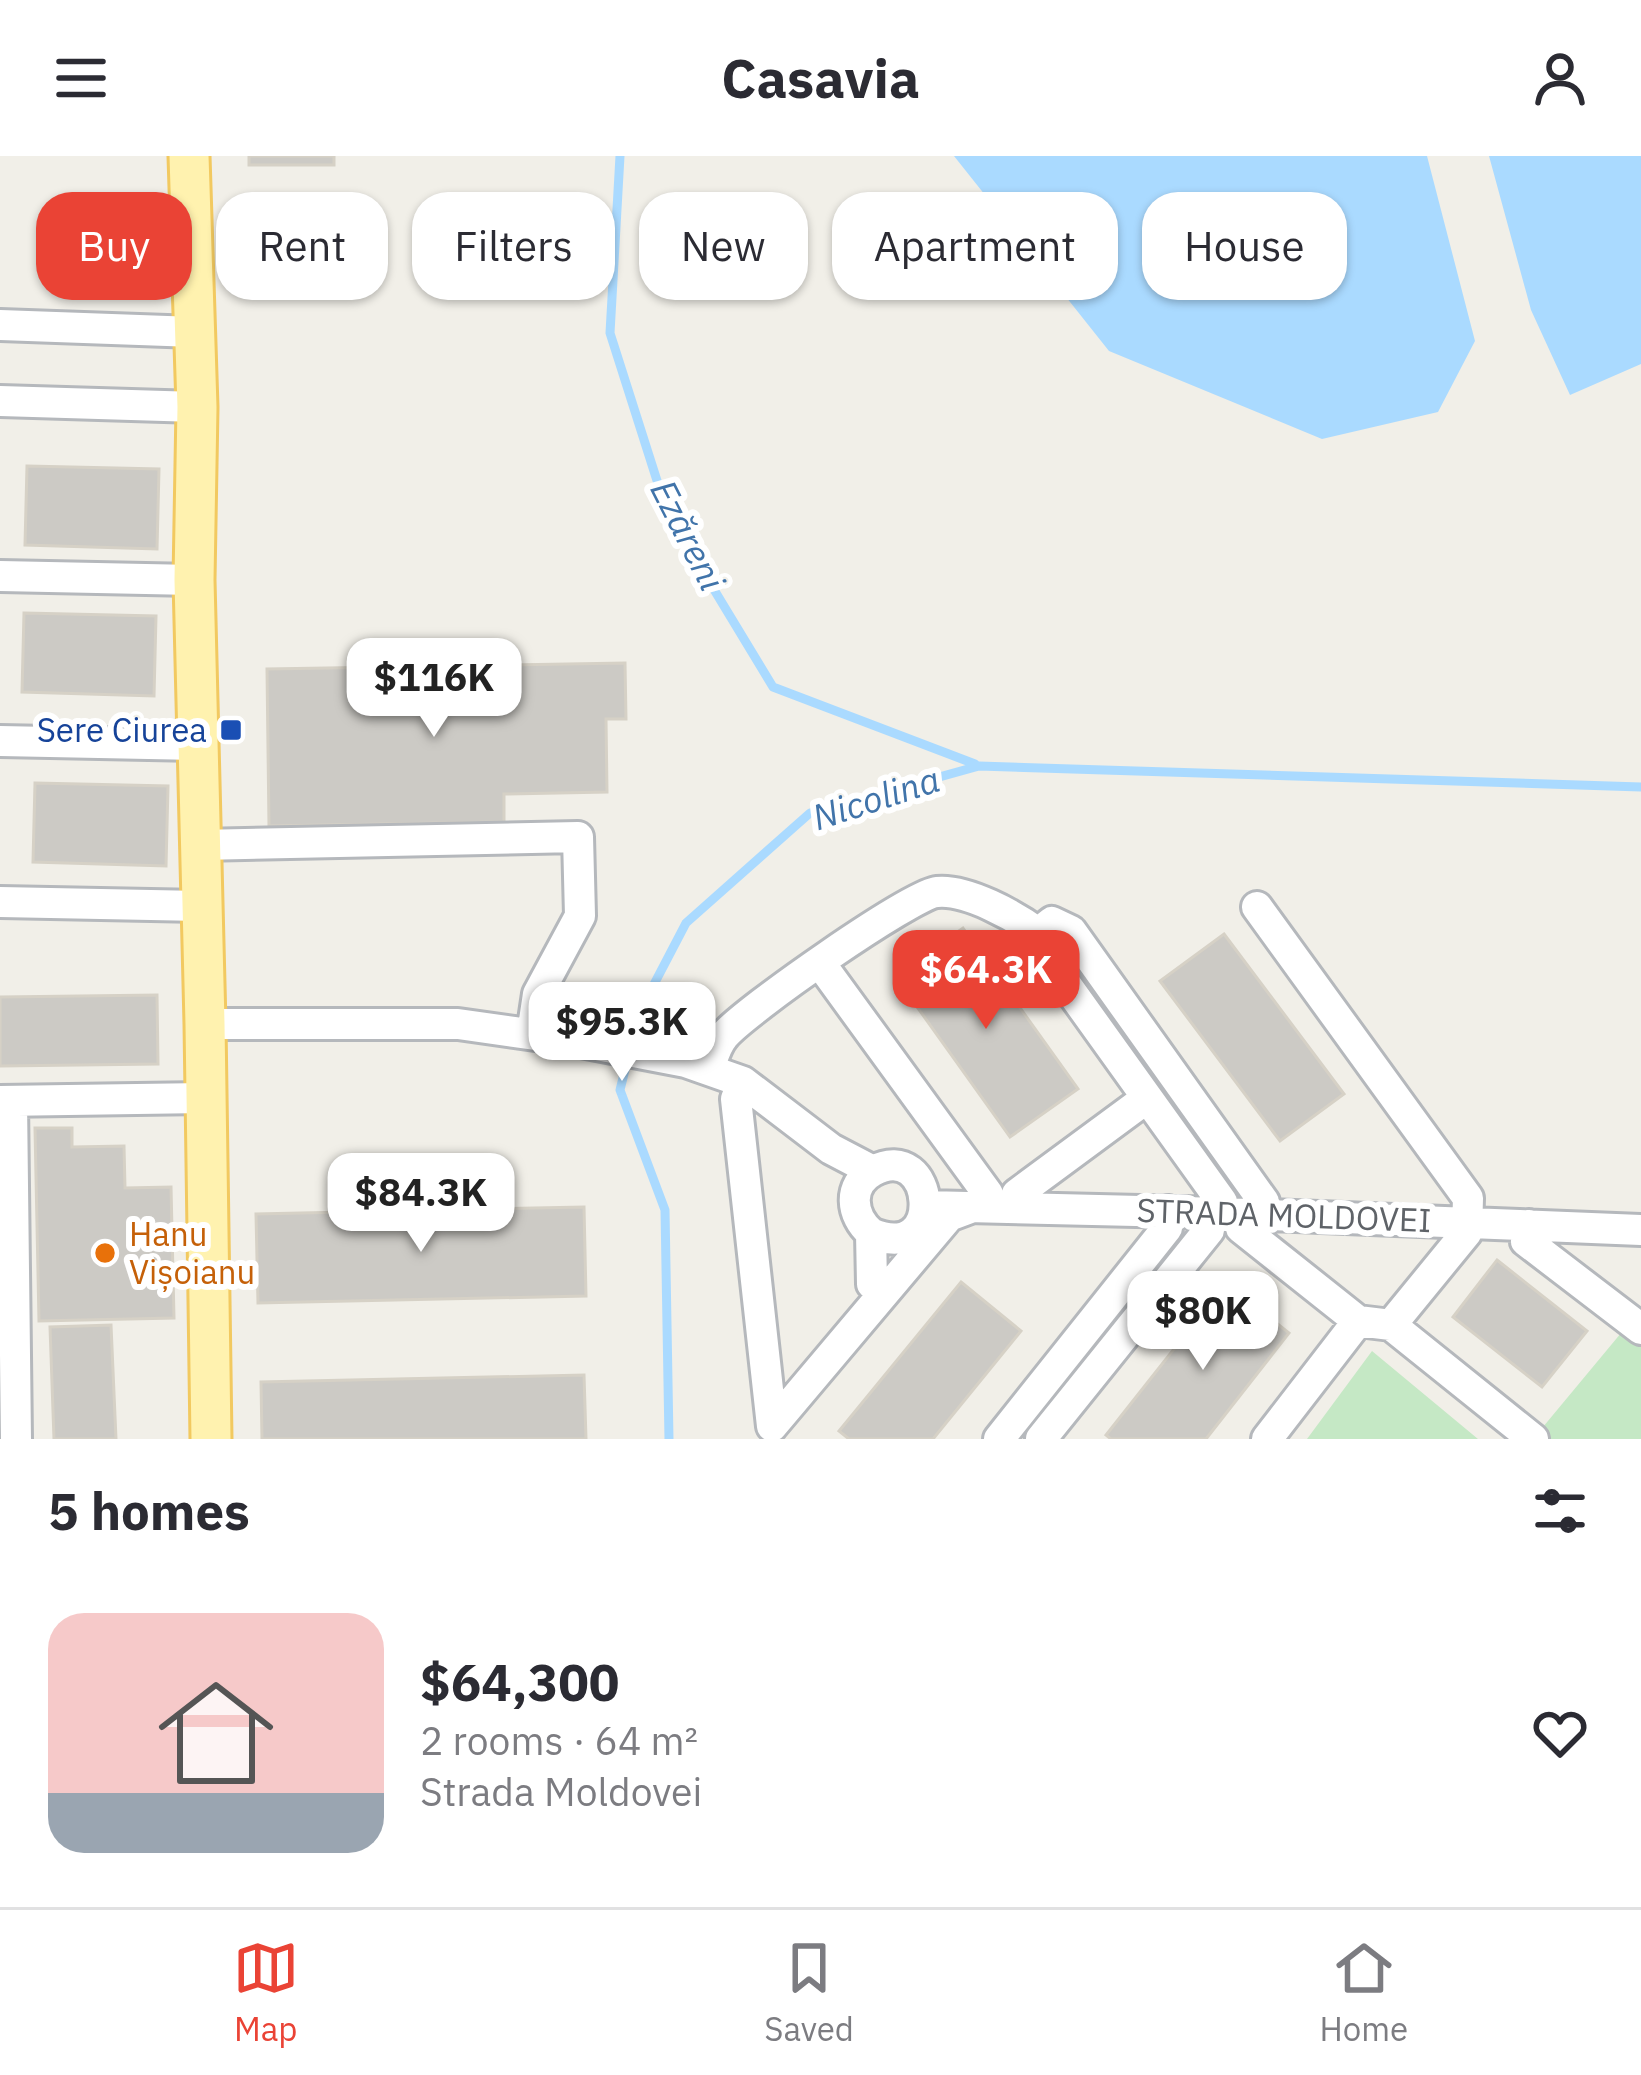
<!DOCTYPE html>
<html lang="en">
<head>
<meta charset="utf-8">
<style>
  body { margin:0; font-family:"IBM Plex Sans",sans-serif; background:#f2f2f3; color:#2b2b33; height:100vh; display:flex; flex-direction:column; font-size:45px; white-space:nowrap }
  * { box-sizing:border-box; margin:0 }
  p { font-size:39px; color:#7c7c81 }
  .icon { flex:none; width:66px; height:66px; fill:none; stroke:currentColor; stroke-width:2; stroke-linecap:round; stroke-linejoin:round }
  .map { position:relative; height:1283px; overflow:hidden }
  .panel { display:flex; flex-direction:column; background:#fff; flex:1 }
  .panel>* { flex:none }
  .top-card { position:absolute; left:36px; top:36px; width:1569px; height:108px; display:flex; gap:24px }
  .price { position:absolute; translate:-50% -102px; padding:0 27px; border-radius:24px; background:#fff; color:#222; font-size:39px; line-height:78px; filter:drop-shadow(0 3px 6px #0008) }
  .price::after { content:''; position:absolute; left:50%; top:72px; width:36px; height:27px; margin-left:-18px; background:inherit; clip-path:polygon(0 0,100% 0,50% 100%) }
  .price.active { background:#ea4335; color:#fff }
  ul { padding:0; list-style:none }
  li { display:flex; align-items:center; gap:36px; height:300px; padding:0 48px }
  li span { display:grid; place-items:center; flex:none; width:336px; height:240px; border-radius:36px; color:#555 }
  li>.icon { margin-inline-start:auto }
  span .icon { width:144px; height:144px; fill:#fffc; stroke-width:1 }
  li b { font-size:51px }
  h2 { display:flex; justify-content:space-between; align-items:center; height:144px; padding:0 48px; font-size:51px }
  .tag { padding:0 42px; border-radius:36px; background:#fff; box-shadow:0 3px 9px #0004; font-size:42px; line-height:108px }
  .tag.active { background:#ea4335; color:#fff }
  header { display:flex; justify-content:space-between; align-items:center; height:156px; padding:0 48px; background:#fff; font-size:54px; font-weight:700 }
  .tab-bar { display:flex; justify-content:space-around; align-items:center; height:168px; border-top:3px solid #e1e1e2; background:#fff; font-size:33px; color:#7c7c81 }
  .tab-bar a { display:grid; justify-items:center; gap:6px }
  .tab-bar .active { color:#ea4335 }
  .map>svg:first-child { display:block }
</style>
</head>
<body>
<header><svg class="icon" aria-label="menu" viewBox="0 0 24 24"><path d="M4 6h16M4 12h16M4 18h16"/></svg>Casavia<svg class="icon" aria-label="person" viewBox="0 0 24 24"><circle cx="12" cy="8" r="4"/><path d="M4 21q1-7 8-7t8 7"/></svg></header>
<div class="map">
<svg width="1641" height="1283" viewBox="0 0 1641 1283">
  <rect width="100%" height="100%" fill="#f1efe8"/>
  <path fill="#c5e8c5" d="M1641,1153V1283H1533Z
    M1372,1195L1478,1283H1307Z"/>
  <path fill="#aadaff" d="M954,0H1427L1475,185L1438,256L1322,283L1109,195Z
    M1489,0H1641V208L1570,239L1531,154Z"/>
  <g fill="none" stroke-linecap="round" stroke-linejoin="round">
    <path stroke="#aadaff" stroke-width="9" d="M620,0L610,177L667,356L773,531L975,608
      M669,1283L665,1054L620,934L639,857L686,767L810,657L979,610L1641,631"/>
  </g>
  <path fill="#cccac5" stroke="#d6d1c6" stroke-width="3" d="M249,0H334V9H249Z
    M27,310L159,313L157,393L25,389Z
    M24,457L156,460L154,540L22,536Z
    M625,507L626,563H606L607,636L504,638V666L269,670L267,513Z
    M35,627L168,630L166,710L33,706Z
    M963,772L1078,933L1010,981L895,820Z
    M1224,778L1344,938L1280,985L1160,825Z
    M157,839L158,908L0,910V841Z
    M35,972H72V991L124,990L125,1032L171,1031L174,1162L39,1165Z
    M584,1051L586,1140L258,1147L256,1058Z
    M1497,1104L1587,1175L1542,1231L1453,1161Z
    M961,1126L1021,1175L933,1283H849L839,1275Z
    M1226,1127L1289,1177L1206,1283H1111L1106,1279Z
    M111,1169L116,1283H54L50,1171Z
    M584,1219L586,1283H262L261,1226Z"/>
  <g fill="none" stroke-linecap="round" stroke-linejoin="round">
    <defs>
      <path id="minor" d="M0,169L195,176
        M0,245L197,251
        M0,420L194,424
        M0,585L198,589
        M200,689L578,681L580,760L538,838L532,878
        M0,746L201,750
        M1257,751L1468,1042L1467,1076L1391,1169L1533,1283
        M820,807L988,1038V1050
        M205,868H458L571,884L686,906L743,926L831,993L873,1015
        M709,913C713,902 716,889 724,880C743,856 912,738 937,736C967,733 1015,760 1038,777
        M743,926L736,943L772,1270
        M0,945L205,942
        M12,945L16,1283
        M926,1050L1223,1057L1641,1074
        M1016,1051L1017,1038L1147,942
        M1223,1057L1222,1046L1042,795L1038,777L1052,766L1071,775L1264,1046V1058
        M1241,1058V1072L1358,1165L1391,1169
        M1529,1069L1526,1085L1641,1173
        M871,1077C948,1110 936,981 873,1015C847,1029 851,1060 871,1077L872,1128L882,1138
        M772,1270L949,1060L973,1051
        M999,1283L1167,1072L1168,1055
        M1041,1283L1209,1074L1210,1057
        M1267,1283L1358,1165"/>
      <path id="major" d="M189,0L197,251L194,424L205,868L211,1283"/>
    </defs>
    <use href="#minor" stroke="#b5b8bc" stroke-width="36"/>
    <use href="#major" stroke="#f2c960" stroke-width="45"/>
    <use href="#minor" stroke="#fff" stroke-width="30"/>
    <use href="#major" stroke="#fff2af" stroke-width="39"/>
  </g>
  <rect fill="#1a4fb4" stroke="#fff" stroke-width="4.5" x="219" y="562" width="24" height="24" rx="6"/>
  <circle fill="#e8710a" stroke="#fff" stroke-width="4.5" cx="105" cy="1097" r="12"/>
  <g text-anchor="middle" stroke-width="12" stroke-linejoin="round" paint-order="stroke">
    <g font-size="33" fill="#164399" stroke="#fff" text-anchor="end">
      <text x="207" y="586">Sere Ciurea</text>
    </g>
    <g font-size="33" fill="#5f6368" stroke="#fff">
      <text transform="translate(1284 1059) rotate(2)" y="12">STRADA MOLDOVEI</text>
    </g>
    <g font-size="33" fill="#c56008" stroke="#fff" text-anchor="start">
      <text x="129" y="1090">Hanu<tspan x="129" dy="38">Vișoianu</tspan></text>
    </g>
    <g font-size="36" font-style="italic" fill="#4174aa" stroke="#fff">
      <text transform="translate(688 379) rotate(63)" y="13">Ezăreni</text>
      <text transform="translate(876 642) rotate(-18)" y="13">Nicolina</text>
    </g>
  </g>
</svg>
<b class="price" style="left:434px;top:584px">$116K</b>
<b class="price active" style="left:986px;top:876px">$64.3K</b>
<b class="price" style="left:622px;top:928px">$95.3K</b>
<b class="price" style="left:421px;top:1099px">$84.3K</b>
<b class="price" style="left:1203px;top:1217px">$80K</b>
<div class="top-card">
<a class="tag active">Buy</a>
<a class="tag">Rent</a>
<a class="tag">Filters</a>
<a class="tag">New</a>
<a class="tag">Apartment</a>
<a class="tag">House</a>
</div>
</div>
<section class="panel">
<h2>5 homes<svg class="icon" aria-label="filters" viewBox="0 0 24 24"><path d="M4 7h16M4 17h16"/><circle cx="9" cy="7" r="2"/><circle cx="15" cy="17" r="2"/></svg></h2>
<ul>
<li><span style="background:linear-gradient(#f6c9c9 75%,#9aa5b1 0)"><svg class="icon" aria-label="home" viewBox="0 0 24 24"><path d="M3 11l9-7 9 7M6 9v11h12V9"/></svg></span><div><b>$64,300</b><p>2 rooms · 64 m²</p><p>Strada Moldovei</p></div><svg class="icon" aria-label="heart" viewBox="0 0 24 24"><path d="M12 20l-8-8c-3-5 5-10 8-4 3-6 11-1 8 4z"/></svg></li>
</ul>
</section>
<nav class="tab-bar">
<a class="active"><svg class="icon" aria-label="map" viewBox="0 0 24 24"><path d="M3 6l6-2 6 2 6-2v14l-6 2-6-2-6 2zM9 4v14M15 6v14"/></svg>Map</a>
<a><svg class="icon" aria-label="saved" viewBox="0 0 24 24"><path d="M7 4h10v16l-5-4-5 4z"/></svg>Saved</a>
<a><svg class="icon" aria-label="home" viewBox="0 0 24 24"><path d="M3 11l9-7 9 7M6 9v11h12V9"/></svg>Home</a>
</nav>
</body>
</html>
